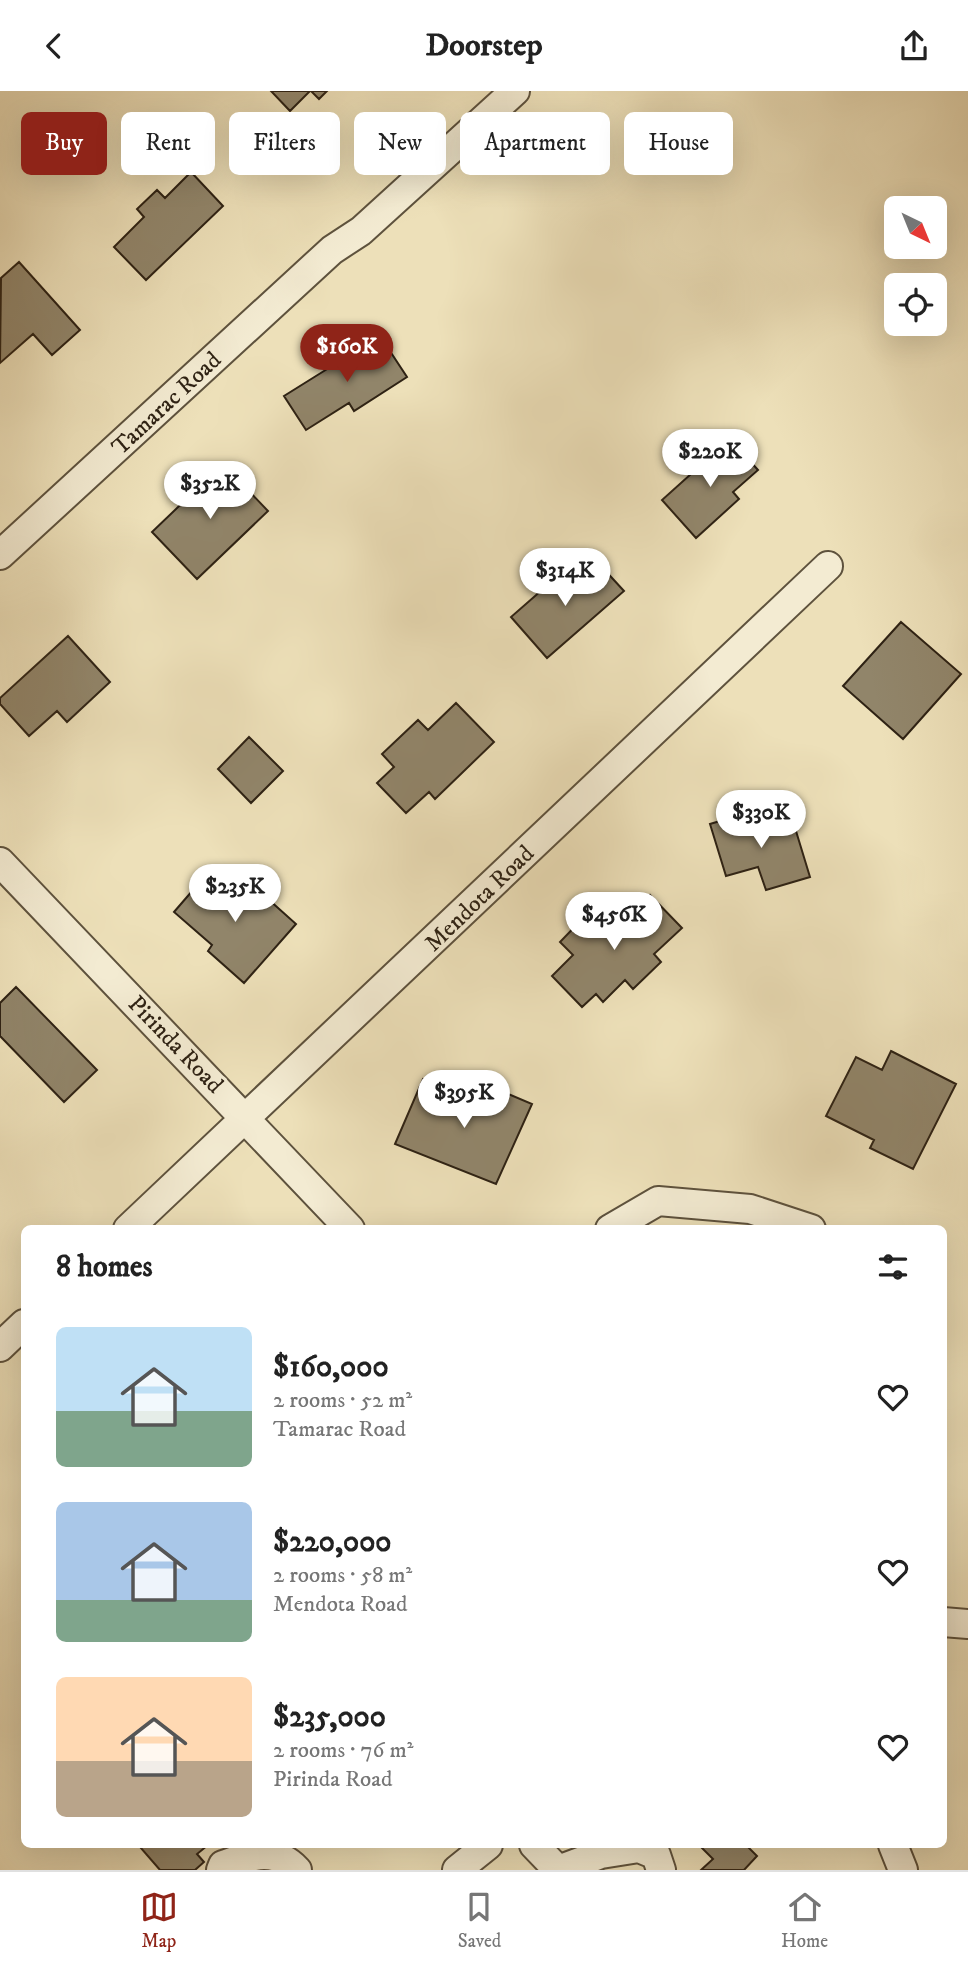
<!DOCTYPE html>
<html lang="en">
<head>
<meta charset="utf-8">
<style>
  body { margin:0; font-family:"IM FELL DW Pica",serif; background:#f6f6f6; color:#222; height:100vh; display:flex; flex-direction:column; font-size:26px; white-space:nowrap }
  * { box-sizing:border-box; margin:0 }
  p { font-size:23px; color:#767676 }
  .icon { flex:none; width:38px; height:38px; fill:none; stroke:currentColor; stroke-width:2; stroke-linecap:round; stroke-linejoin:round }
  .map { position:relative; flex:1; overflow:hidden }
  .sheet { position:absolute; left:21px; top:1134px; width:926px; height:623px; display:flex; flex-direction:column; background:#fff; border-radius:10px; box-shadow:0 7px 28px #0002 }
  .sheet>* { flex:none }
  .top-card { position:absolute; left:21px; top:21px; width:928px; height:63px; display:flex; gap:14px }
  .needle { width:46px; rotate:137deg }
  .controls { position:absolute; left:884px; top:105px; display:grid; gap:14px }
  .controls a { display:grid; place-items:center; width:63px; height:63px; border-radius:10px; background:#fff; box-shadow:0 7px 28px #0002; font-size:35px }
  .price { position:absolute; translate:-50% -60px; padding:0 16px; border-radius:24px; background:#fff; color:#222; font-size:23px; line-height:46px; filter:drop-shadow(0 2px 4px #0008) }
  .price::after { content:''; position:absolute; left:50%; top:42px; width:21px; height:16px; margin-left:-10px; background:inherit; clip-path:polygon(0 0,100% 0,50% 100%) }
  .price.active { background:#8f2418; color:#fff }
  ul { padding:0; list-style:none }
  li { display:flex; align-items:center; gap:21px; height:175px; padding:0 35px }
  li span { display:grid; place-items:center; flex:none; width:196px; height:140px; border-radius:10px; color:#555 }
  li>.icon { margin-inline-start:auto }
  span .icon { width:84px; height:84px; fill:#fffc; stroke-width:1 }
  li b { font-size:30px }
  h2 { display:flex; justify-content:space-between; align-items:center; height:84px; padding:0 35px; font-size:30px }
  .chip { padding:0 24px; border-radius:10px; background:#fff; box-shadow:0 7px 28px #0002; font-size:24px; line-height:63px }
  .chip.active { background:#8f2418; color:#fff }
  header { display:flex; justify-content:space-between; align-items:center; height:91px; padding:0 35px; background:#fff; font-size:32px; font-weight:700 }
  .tab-bar { display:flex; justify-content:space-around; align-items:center; height:98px; border-top:2px solid #e0e0e0; background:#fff; font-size:19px; color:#767676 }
  .tab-bar a { display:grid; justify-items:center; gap:4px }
  .tab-bar .active { color:#8f2418 }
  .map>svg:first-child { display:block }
</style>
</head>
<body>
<header><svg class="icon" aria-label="back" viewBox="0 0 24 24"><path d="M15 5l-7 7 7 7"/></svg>Doorstep<svg class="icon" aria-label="share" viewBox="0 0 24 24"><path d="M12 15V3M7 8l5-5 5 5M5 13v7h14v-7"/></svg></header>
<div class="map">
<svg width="968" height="1779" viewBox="0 0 968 1779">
  <rect width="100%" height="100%" fill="#ede0b9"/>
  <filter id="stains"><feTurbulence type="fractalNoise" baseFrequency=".00286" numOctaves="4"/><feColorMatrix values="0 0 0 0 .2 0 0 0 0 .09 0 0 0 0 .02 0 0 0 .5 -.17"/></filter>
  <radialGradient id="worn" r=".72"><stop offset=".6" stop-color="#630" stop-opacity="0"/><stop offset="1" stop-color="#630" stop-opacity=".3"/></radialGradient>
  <path fill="#91856a" stroke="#2e2214" stroke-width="2" d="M271,0H310L290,20Z
    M311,0H327L319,8Z
    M191,81L223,115L146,189L114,156L144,126L137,118L157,99L165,107Z
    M19,171L80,239L52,264L33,243L0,272L1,187Z
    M380,245L407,286L354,320L349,312L306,339L284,305Z
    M730,348L758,379L733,401L739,408L696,447L662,409Z
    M223,373L268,420L197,488L152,441Z
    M601,475L624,500L547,567L511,526L566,478L579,493Z
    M901,531L961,583L903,648L843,595Z
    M68,545L110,591L67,631L57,620L29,645L0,613V607Z
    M456,612L494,651L435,708L429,701L406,722L377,692L394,676L382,663L418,629L428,639Z
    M249,646L283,680L251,712L218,678Z
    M747,722L752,738L792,727L810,786L766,799L758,776L726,785L710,733Z
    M225,781L263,814L268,808L296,833L244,892L208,860L212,854L174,821L206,784L215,792Z
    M650,804L682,837L654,863L661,871L633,898L625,889L603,911L596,903L582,916L552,885L573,864L560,851L589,821L610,843Z
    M16,896L97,979L64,1011L0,945V912Z
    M891,960L956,993L913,1078L870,1057L874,1049L826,1025L856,966L882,979Z
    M423,988L491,1018L499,999L532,1013L496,1093L395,1053Z
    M143,1754H208L197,1763L204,1771L195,1779H160L140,1756Z
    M699,1754H746L757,1765L744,1779H701L713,1768Z"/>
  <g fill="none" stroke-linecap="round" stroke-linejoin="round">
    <defs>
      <path id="minor" d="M0,464L332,159L361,140L515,0
        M0,771L350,1138
        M128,1138L828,475
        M610,1138L658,1110L750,1118L811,1138
        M0,1256L24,1233
        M943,1531L968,1533
        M534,1754L558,1779
        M893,1754L903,1779
        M221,1779L223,1774C250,1765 275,1755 297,1779
        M457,1779L488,1754
        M558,1779L601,1763L639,1757L656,1764L661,1779"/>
    </defs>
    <use href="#minor" stroke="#5e523d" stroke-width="32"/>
    <use href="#minor" stroke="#f3ebd2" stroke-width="28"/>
  </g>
  <g text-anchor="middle" stroke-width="6" stroke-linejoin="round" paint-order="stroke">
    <g font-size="24" fill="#2e2214" stroke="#f3ebd2">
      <text transform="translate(166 312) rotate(-43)" y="8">Tamarac Road</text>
      <text transform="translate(479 807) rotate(-44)" y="8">Mendota Road</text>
      <text transform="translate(176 953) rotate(46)" y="8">Pirinda Road</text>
    </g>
  </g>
  <rect width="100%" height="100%" filter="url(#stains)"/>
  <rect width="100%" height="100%" fill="url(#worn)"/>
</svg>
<div class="controls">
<a><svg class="needle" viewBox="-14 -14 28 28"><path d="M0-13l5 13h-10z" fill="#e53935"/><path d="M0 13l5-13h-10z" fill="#767676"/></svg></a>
<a><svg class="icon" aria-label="locate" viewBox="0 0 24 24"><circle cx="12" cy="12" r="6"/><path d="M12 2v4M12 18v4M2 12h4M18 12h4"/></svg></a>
</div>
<b class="price active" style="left:347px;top:293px">$160K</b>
<b class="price" style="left:710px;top:398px">$220K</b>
<b class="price" style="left:210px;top:430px">$352K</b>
<b class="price" style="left:565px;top:517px">$314K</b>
<b class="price" style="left:761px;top:759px">$330K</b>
<b class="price" style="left:235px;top:833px">$235K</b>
<b class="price" style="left:614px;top:861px">$456K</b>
<b class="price" style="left:464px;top:1039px">$395K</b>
<div class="top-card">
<a class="chip active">Buy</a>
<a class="chip">Rent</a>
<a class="chip">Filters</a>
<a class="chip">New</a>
<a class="chip">Apartment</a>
<a class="chip">House</a>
</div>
<section class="sheet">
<h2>8 homes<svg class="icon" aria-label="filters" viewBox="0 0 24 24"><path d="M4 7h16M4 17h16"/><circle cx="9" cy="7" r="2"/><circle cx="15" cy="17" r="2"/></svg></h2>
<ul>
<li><span style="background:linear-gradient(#bfe0f5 60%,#7fa58c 0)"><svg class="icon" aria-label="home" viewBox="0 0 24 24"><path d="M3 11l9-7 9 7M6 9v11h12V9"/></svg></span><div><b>$160,000</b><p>2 rooms · 52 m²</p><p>Tamarac Road</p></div><svg class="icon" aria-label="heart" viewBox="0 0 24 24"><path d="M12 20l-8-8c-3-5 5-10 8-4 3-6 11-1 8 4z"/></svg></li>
<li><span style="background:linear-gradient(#a9c7e8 70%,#7fa58c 0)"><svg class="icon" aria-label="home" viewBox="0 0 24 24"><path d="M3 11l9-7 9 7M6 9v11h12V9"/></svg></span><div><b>$220,000</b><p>2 rooms · 58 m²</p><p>Mendota Road</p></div><svg class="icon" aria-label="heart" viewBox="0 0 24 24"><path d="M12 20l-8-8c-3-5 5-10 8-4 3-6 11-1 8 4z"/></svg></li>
<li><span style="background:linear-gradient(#ffd9b3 60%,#b9a48a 0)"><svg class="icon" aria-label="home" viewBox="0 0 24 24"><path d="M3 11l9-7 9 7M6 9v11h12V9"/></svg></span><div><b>$235,000</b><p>2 rooms · 76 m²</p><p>Pirinda Road</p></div><svg class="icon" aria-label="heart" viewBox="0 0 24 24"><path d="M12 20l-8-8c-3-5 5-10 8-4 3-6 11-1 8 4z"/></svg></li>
</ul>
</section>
</div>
<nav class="tab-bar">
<a class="active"><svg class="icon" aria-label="map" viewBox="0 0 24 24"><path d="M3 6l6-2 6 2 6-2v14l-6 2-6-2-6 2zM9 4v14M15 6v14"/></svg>Map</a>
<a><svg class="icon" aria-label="saved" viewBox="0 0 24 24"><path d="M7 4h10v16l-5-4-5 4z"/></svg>Saved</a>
<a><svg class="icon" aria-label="home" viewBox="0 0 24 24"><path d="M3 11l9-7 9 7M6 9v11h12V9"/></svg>Home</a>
</nav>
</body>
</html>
